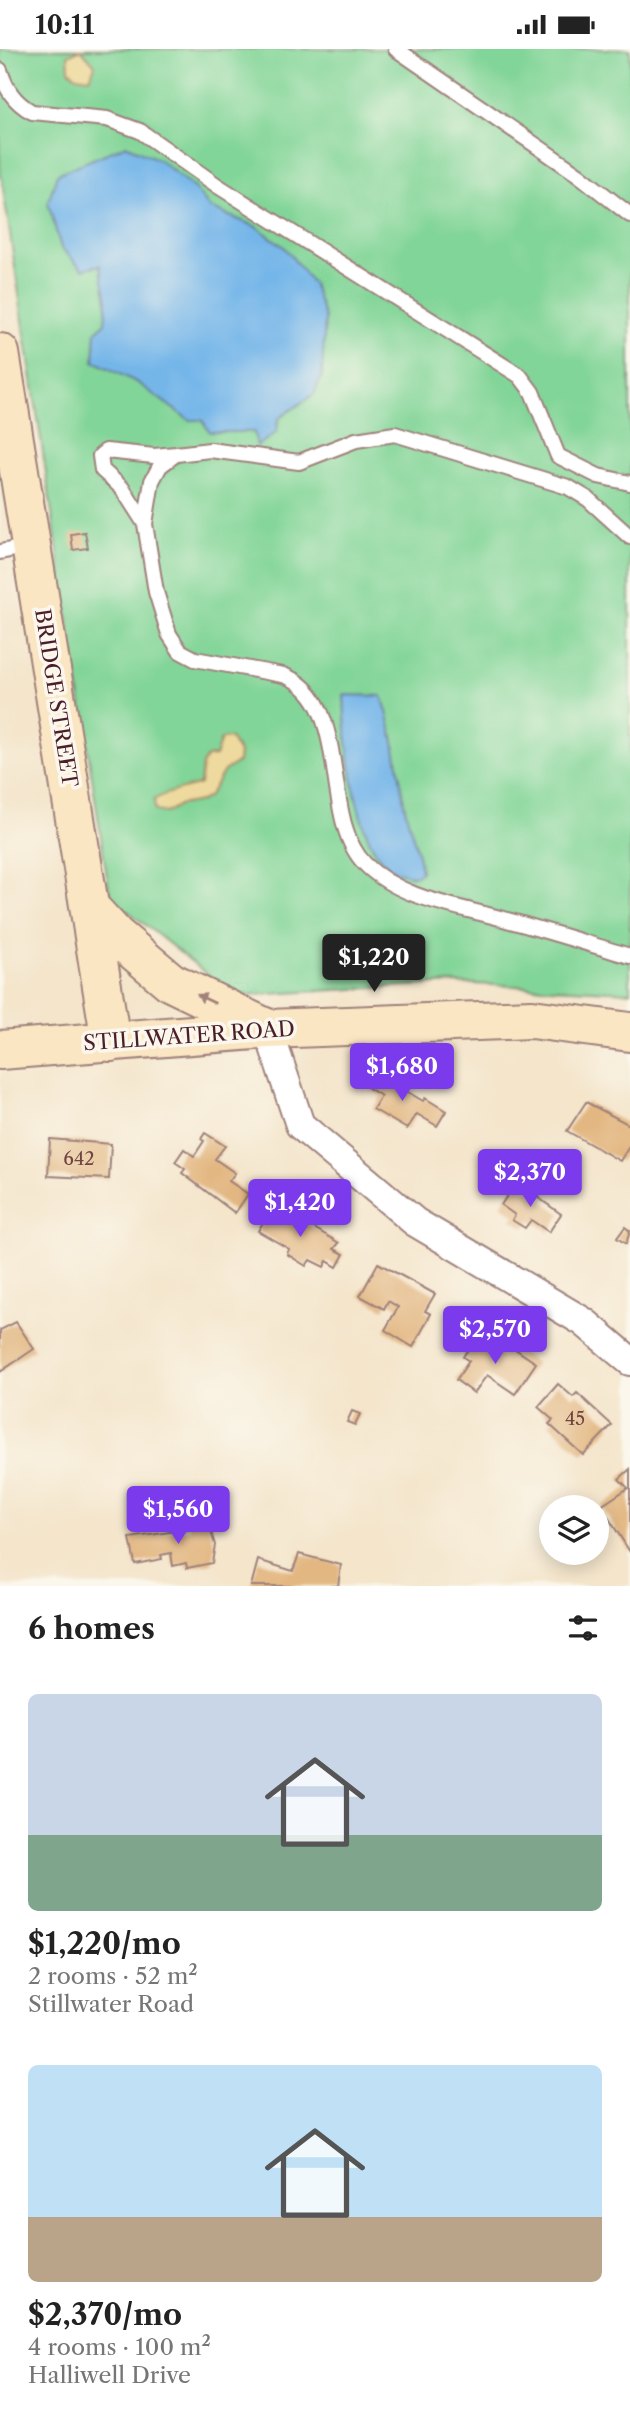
<!DOCTYPE html>
<html lang="en">
<head>
<meta charset="utf-8">
<style>
  body { margin:0; font-family:"Libre Caslon Text",serif; background:#f6f6f6; color:#222; height:100vh; display:flex; flex-direction:column; font-size:26px; white-space:nowrap }
  * { box-sizing:border-box; margin:0 }
  p { font-size:23px; color:#767676 }
  .icon { flex:none; width:38px; height:38px; fill:none; stroke:currentColor; stroke-width:2; stroke-linecap:round; stroke-linejoin:round }
  .map { position:relative; height:1537px; overflow:hidden }
  .panel { display:flex; flex-direction:column; background:#fff; flex:1 }
  .panel>* { flex:none }
  .buttons { position:absolute; left:539px; top:1446px; display:grid; gap:14px }
  .buttons a { display:grid; place-items:center; width:70px; height:70px; border-radius:50%; background:#fff; box-shadow:0 4px 18px #0003; font-size:35px }
  .price { position:absolute; translate:-50% -60px; padding:0 16px; border-radius:7px; background:#7c3aed; color:#fff; font-size:23px; line-height:46px; filter:drop-shadow(0 2px 4px #0008) }
  .price::after { content:''; position:absolute; left:50%; top:42px; width:21px; height:16px; margin-left:-10px; background:inherit; clip-path:polygon(0 0,100% 0,50% 100%) }
  .price.selected { background:#222; color:#fff }
  ul { padding:0; list-style:none }
  li { display:grid; align-content:center; gap:14px; height:371px; padding:0 28px }
  li span { display:grid; place-items:center; height:217px; border-radius:10px; color:#555 }
  li>.icon { margin-inline-start:auto }
  span .icon { width:126px; height:126px; fill:#fffc; stroke-width:1 }
  li b { font-size:30px }
  h2 { display:flex; justify-content:space-between; align-items:center; height:84px; padding:0 28px; font-size:30px }
  .status { display:flex; justify-content:space-between; align-items:center; height:49px; padding:0 35px; background:#fff; direction:ltr }
  .status svg { height:19px; fill:currentColor }
  .map>svg:first-child { display:block }
</style>
</head>
<body>
<div class="status"><b>10:11</b><svg viewBox="0 0 49 12"><path d="M0 12V9h3v3zM5 12V6h3v6zM10 12V3h3v9zM15 12V0h3v12zM26 1h20v11H26zM47 4h2v5h-2z"/></svg></div>
<div class="map">
<svg width="630" height="1537" viewBox="0 0 630 1537">
  <rect width="100%" height="100%" fill="#fbf7ec"/>
  <filter id="ink" filterUnits="userSpaceOnUse"><feTurbulence type="fractalNoise" baseFrequency=".0143" numOctaves="2"/><feDisplacementMap in="SourceGraphic" scale="14" xChannelSelector="R" yChannelSelector="G"/><feConvolveMatrix kernelMatrix="1 2 1 2 8 2 1 2 1" color-interpolation-filters="sRGB"/></filter>
  <filter id="wash" filterUnits="userSpaceOnUse"><feTurbulence type="fractalNoise" baseFrequency=".00686" numOctaves="4" result="noise"/><feDisplacementMap in="SourceGraphic" scale="28" xChannelSelector="R" yChannelSelector="G"/><feGaussianBlur stdDeviation="1.57" result="paint"/><feColorMatrix in="noise" values="0 0 0 0 0 0 0 0 0 0 0 0 0 0 0 0 0 1.4 0 .05"/><feComposite in="paint" operator="in"/></filter>
  <g filter="url(#wash)">
    <rect width="100%" height="100%" fill="#f4e5cb"/>
    <path fill="#82d598" stroke="#667a62" stroke-width="2" d="M0,0H630V943L453,934L235,947L110,848L0,119Z"/>
    <path fill="#eeda9e" stroke="#9c7c64" stroke-width="2" d="M81,0L95,16L90,29L76,27L69,21L68,6Z
      M230,689L239,704L238,713L224,722L209,747L201,752L179,756L166,764L155,762L154,751C166,742 186,740 200,735L202,715L207,708L215,707L221,690Z"/>
    <path fill="#74b6e9" stroke="#5f6a8a" stroke-width="2" d="M126,96L160,111L194,139L210,159L257,178L284,198L313,235L325,269L322,327L314,345L278,370L277,383L257,397L254,383H210L202,371H189L138,334L94,312L96,282L105,274L107,251L100,216L83,220L61,199L48,154L57,125Z
      M344,646L382,647C395,684 398,721 405,759C410,781 419,801 421,823L414,827C405,825 397,824 389,818C354,792 345,688 344,646Z"/>
    <g id="blocks">
      <path fill="#e3b782" d="M85,483L88,499L73,501L71,485Z
        M372,1022L423,1052L425,1049L446,1062L437,1077L417,1065L407,1080L373,1060L381,1047L364,1036Z
        M586,1053L630,1076V1096L620,1112L567,1082Z
        M205,1084L225,1097L215,1110L235,1124L229,1132L248,1145L235,1164L182,1124L185,1120L175,1113L184,1100L194,1107L204,1092L201,1090Z
        M50,1090L111,1095L109,1130L48,1127Z
        M516,1133L561,1165L549,1183L531,1171L525,1179L512,1171L515,1166L501,1156Z
        M274,1155L339,1194L334,1200L344,1205L337,1218L327,1212L324,1218L310,1211L306,1217L287,1205L289,1200L258,1182Z
        M625,1178L630,1182L626,1195L617,1189Z
        M378,1214L435,1245L425,1262L431,1265L413,1298L385,1281L398,1258L388,1252L384,1260L360,1247Z
        M16,1273L34,1300L0,1323V1281Z
        M477,1286L501,1302L506,1294L536,1314L515,1345L487,1326L474,1344L456,1331L469,1312L463,1308Z
        M558,1335L573,1348L577,1344L612,1376L583,1406L549,1375L553,1371L538,1358Z
        M352,1362L360,1365L355,1376L347,1373Z
        M630,1420V1503L601,1457L628,1439L619,1430Z
        M207,1469L215,1496L212,1514L187,1519L186,1514L173,1517L171,1504L161,1506L162,1510L135,1515L130,1489L190,1480L189,1473Z
        M299,1505L341,1516L338,1537H251L258,1511L293,1522Z"/>
    </g>
  </g>
  <g filter="url(#ink)">
    <use href="#blocks" fill-opacity="0" stroke="#9f827b" stroke-width="2"/>
    <g fill="none" stroke-linecap="round" stroke-linejoin="round">
      <defs>
        <path id="service" d="M396,0L579,126L630,166
          M0,21C6,40 14,53 32,63L107,70L140,82L218,137L520,327L532,343L558,407L598,427L630,434
          M145,475L122,439L102,421L100,407L106,402L154,407L176,405
          M630,488L588,450L568,438L395,385L356,391L299,413L210,401L176,405L160,417L152,432L145,475L156,543L169,585L180,602L195,610L283,626C353,650 319,769 365,815C401,851 459,857 507,871C548,882 589,895 630,907
          M0,503L30,497"/>
        <path id="minor" d="M268,980L300,1076L415,1173L584,1273L630,1312"/>
        <path id="secondary" d="M0,304L111,993
          M90,859L115,886L171,933L266,979
          M0,1001L268,980L532,970L630,983"/>
      </defs>
      <use href="#service" stroke="#9f827b" stroke-width="18"/>
      <use href="#minor" stroke="#9f827b" stroke-width="32"/>
      <use href="#secondary" stroke="#9f827b" stroke-width="42"/>
      <use href="#service" stroke="#fff" stroke-width="14"/>
      <use href="#minor" stroke="#fff" stroke-width="28"/>
      <use href="#secondary" stroke="#fbe6c4" stroke-width="38"/>
    </g>
    <defs><path id="oneway-solid" d="M-6-.8H1V-3.2L6.5 0L1 3.2V.8H-6Z" transform="scale(1.75)"/></defs>
    <use fill="#a28278" href="#oneway-solid" transform="translate(206 950) rotate(-154)"/>
  </g>
  <g text-anchor="middle" stroke-width="7" stroke-linejoin="round" paint-order="stroke">
    <g font-size="18" fill="#704541">
      <text x="79" y="1116">642</text>
      <text x="575" y="1376">45</text>
    </g>
    <g font-size="21" fill="#4a1f2b" stroke="#fbf7ec">
      <text transform="translate(56 649) rotate(81)" y="7">BRIDGE STREET</text>
      <text transform="translate(189 987) rotate(-4)" y="7">STILLWATER ROAD</text>
    </g>
  </g>
</svg>
<div class="buttons">
<a><svg class="icon" aria-label="layers" viewBox="0 0 24 24"><path d="M12 4l9 5-9 5-9-5zM3 14l9 5 9-5"/></svg></a>
</div>
<b class="price selected" style="left:374px;top:945px">$1,220</b>
<b class="price" style="left:402px;top:1054px">$1,680</b>
<b class="price" style="left:530px;top:1160px">$2,370</b>
<b class="price" style="left:300px;top:1190px">$1,420</b>
<b class="price" style="left:495px;top:1317px">$2,570</b>
<b class="price" style="left:178px;top:1497px">$1,560</b>
</div>
<section class="panel">
<h2>6 homes<svg class="icon" aria-label="filters" viewBox="0 0 24 24"><path d="M4 7h16M4 17h16"/><circle cx="9" cy="7" r="2"/><circle cx="15" cy="17" r="2"/></svg></h2>
<ul>
<li><span style="background:linear-gradient(#c9d6e8 65%,#7fa58c 0)"><svg class="icon" aria-label="home" viewBox="0 0 24 24"><path d="M3 11l9-7 9 7M6 9v11h12V9"/></svg></span><div><b>$1,220/mo</b><p>2 rooms · 52 m²</p><p>Stillwater Road</p></div></li>
<li><span style="background:linear-gradient(#bfe0f5 70%,#b9a48a 0)"><svg class="icon" aria-label="home" viewBox="0 0 24 24"><path d="M3 11l9-7 9 7M6 9v11h12V9"/></svg></span><div><b>$2,370/mo</b><p>4 rooms · 100 m²</p><p>Halliwell Drive</p></div></li>
</ul>
</section>
</body>
</html>
